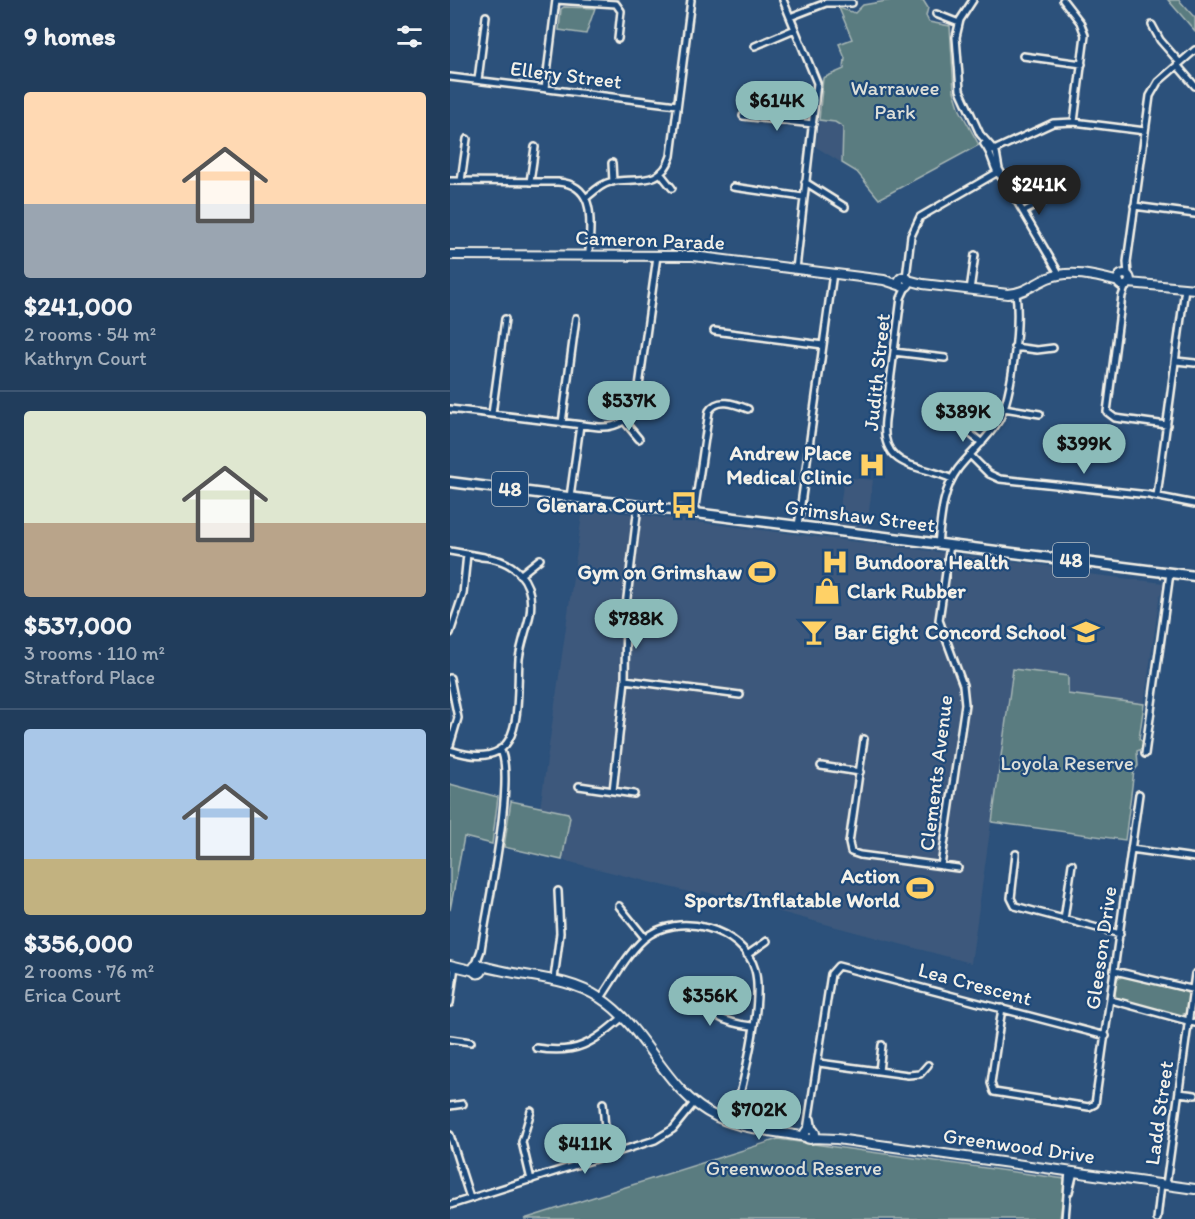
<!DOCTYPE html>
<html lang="en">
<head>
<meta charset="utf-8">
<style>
  body { margin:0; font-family:Itim,sans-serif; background:#294462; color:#f1f3f6; height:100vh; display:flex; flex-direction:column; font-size:22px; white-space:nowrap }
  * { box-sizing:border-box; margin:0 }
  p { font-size:20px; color:#a2aebb }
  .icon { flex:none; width:33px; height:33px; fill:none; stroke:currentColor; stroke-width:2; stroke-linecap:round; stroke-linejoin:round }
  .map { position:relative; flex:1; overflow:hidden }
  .drawer { display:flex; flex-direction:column; background:#213d5c; width:450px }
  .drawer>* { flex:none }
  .price { position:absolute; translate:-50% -51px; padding:0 14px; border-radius:21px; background:#8bbbb9; color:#111; font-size:20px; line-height:39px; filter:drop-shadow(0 2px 3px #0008) }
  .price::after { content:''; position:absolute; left:50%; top:36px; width:18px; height:14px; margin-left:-9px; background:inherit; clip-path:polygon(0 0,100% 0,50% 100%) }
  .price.current { background:#222; color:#fff }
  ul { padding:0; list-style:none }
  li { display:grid; align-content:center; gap:12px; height:318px; padding:0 24px }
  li+li { border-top:2px solid #3e5672 }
  li span { display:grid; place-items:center; height:186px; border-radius:6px; color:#555 }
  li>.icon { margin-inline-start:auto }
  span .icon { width:108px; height:108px; fill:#fffc; stroke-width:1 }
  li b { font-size:26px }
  h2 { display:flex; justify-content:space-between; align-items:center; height:72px; padding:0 24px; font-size:26px }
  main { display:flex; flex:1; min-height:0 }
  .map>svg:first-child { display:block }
</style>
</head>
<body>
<main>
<section class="drawer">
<h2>9 homes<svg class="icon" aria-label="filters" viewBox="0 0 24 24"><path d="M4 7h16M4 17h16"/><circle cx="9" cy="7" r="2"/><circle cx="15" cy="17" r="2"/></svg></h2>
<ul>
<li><span style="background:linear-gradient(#ffd9b3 60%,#9aa5b1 0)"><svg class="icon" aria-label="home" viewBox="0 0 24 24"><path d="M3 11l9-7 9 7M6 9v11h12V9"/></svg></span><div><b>$241,000</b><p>2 rooms · 54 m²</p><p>Kathryn Court</p></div></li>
<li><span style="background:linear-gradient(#dfe7d0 60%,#b9a48a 0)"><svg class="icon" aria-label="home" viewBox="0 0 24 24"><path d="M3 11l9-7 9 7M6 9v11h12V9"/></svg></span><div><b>$537,000</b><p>3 rooms · 110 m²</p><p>Stratford Place</p></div></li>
<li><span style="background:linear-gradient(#a9c7e8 70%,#c2b280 0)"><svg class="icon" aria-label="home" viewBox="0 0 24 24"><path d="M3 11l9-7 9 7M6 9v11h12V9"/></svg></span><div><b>$356,000</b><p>2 rooms · 76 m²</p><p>Erica Court</p></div></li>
</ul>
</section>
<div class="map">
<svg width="745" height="1219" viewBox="0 0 745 1219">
  <rect width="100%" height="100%" fill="#2c517b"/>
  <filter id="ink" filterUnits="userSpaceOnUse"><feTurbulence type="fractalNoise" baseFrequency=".0167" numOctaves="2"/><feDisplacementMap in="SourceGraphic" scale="12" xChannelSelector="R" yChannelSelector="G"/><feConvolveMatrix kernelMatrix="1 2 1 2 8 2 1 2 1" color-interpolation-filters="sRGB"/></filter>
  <g filter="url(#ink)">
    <path fill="#3c597c" d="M369,120L385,122L393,127L392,163L366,147Z
      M394,477L423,480L417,527L388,524Z
      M133,508L578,563L604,567V570L714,583L712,594H710L694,704L617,694V676L563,670L521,963L252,891L251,895L112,860L120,817L90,809Z"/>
    <path fill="#5a7c80" stroke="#a7b6b4" stroke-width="1.5" d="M442,0H473L478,8L476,16L479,22L500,26L504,91L510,110L529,145L429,199L407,172L392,163L393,127L385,122L369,120L373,78L394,69L395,58L389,44L402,39L389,8L405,13L413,5Z
      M718,0H729L745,18V31Z
      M114,7L145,8L136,34L109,30L111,9Z
      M563,669L618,676V694L694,704L689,739L693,742L692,749L687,751L688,766L684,771L675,840L542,822Z
      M0,784L48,797L42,844L14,837L0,910Z
      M61,801L118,813L120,817L112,860L54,847Z
      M674,975L736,992L739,996L736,1013L729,1016L669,1000L665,995L667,980Z
      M328,1139L615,1179L610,1219H74Z"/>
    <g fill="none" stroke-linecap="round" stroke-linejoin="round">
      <defs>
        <path id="street" d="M106,0L166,4L171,11L168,39
          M333,0L367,83L346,269
          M523,0L510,20L506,37L510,90L530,134L546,152L549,169L560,188
          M613,0L630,22L635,35L624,122
          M486,14L509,23
          M340,17L376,3H402
          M702,25L710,40L730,63
          M305,46L345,29
          M573,56L632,64
          M727,65L745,86
          M0,77L227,105
          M28,80L36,16
          M95,89L106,0
          M293,116L363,124
          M534,144C545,158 541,168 553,179
          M542,151L603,123L624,122L695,131
          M162,163L163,182
          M210,173L222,188
          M0,181L108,182C149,185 139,227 139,255
          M11,181L17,139
          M80,182L85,147
          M355,182L395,207
          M558,186L610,275
          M283,187L353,197
          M136,198C143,192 151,184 160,182C184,177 211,188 221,156L241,0
          M684,206L745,214
          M573,212L607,194L620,191
          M678,275L677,262L700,96L708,82L745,50
          M456,278L461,236L470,217L548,172
          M676,285L672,296L657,412L665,418L717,425
          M456,287L451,298L435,420C430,470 470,464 502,479
          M520,290L525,255
          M264,331L373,345
          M564,347L587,350L603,348
          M444,352L495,358
          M726,361L745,363
          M554,408L590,414
          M0,409L149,427C168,428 182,419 187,401L207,256
          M42,414L55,319
          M174,421L189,439
          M112,423L126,318
          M508,424L532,443
          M520,455L539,474L550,479L699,495L745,504
          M707,496L735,288
          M120,497L130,425
          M244,513L259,411C268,397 285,404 298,409
          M348,526L383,273
          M488,544C491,518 492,491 508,469C521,452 538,439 549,420C563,393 570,323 566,293
          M0,551L34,557
          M70,575L90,559
          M0,633L13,594L17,554
          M0,678L8,718L0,745
          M175,680L290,695
          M414,739L399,843L401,852L410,855L508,868
          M0,750C76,775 66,711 69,659C71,643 77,629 80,614C85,580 64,559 31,557
          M695,754L720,573
          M371,766L410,772
          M129,786L184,794
          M163,791L175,680L176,606L188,506
          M681,849L745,858
          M566,854L561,898L565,906L670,934
          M491,866L515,704L513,685L489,620L500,545
          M169,906L195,938
          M614,920L622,864
          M297,955L317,941
          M26,964L31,950C36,912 67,775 50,749
          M665,971L745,990
          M104,979L110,933L108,891
          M238,990C257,1013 272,1023 302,1026
          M151,998C164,979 177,954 194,939C227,910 293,928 305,970C314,1002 292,1090 282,1123
          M661,1000L745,1023
          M0,1003L5,966
          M552,1008L541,1083L544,1092L639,1107L645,1104L689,794
          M0,1039L21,1042
          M86,1048C128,1055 142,1043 173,1017
          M369,1063L458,1075L470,1074L478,1065
          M429,1071L432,1045
          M729,1093L745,1095
          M153,1103L155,1129L163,1154
          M0,1106L13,1104
          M361,1119L363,1131
          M357,1130L381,974L388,966L656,1036
          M0,1135L20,1198
          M81,1180L72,1142L81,1111
          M716,1185L745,974
          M619,1192L624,1172
          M0,1205L205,1140L223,1129L244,1103
          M615,1219L619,1171
          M707,1219L711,1184"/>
        <path id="secondary" d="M0,255L243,256L434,280L449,285
          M668 280a6 6 0 1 1 12 0a6 6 0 1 1-12 0Z
          M449 282a5 5 0 1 1 10 0a5 5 0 1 1-10 0Z
          M458,280L473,284L558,294C574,293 584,284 598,278C621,269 646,276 669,282
          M679,283L745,289
          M23.5 969a4.5 4.5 0 1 1 9 0a4.5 4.5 0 1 1-9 0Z
          M0,965L25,971
          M33,966C72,978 115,975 150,998C198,1029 214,1092 267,1117C294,1130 327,1131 356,1137
          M355 1134a5 5 0 1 1 10 0a5 5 0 1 1-10 0Z
          M363,1138L387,1139L745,1189"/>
        <path id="primary" d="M0,482L745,576"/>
      </defs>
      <use href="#street" stroke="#f4f1e8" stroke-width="10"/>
      <use href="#secondary" stroke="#f4f1e8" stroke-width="12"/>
      <use href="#primary" stroke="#f4f1e8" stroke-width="13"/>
      <use href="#street" stroke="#1f4a7a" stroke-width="5"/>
      <use href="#secondary" stroke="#1f4a7a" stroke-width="8"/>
      <use href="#primary" stroke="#1f4a7a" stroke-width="8"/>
    </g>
  </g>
  <defs>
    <symbol id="hospital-bare" viewBox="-9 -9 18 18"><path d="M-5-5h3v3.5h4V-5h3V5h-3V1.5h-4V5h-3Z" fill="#ffd166" stroke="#1f4a7a" stroke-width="2.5" paint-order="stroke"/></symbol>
    <symbol id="bus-bare" viewBox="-9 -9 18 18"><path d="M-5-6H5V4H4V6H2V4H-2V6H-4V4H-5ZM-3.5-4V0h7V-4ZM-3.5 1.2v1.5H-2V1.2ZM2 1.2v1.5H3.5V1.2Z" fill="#ffd166" stroke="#1f4a7a" stroke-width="2.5" paint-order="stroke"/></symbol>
    <symbol id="stadium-bare" viewBox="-9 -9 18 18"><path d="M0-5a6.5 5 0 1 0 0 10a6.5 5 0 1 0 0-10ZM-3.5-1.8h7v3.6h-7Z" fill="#ffd166" stroke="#1f4a7a" stroke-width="2.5" paint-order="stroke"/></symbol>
    <symbol id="shop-bare" viewBox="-9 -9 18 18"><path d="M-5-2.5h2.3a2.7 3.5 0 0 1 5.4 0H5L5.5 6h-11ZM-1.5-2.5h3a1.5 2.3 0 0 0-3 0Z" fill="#ffd166" stroke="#1f4a7a" stroke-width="2.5" paint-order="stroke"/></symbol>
    <symbol id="bar-bare" viewBox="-9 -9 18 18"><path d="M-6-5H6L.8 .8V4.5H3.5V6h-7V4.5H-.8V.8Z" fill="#ffd166" stroke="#1f4a7a" stroke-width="2.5" paint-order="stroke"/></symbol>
    <symbol id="school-bare" viewBox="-9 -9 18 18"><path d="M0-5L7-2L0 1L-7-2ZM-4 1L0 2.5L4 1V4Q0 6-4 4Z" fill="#ffd166" stroke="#1f4a7a" stroke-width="2.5" paint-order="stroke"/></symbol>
  </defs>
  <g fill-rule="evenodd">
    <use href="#hospital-bare" x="403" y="446" width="38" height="38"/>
    <use href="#bus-bare" x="215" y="486" width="38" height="38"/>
    <use href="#hospital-bare" x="366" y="543" width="38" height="38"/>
    <use href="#stadium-bare" x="293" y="553" width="38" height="38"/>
    <use href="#shop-bare" x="358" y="572" width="38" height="38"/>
    <use href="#bar-bare" x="345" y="613" width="38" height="38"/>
    <use href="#school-bare" x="617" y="613" width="38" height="38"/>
    <use href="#stadium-bare" x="451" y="869" width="38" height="38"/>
  </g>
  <g text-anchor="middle" stroke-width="4.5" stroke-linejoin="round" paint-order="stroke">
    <g fill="#1f4a7a" stroke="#b4bfc7" stroke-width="1.5">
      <rect x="42" y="472" width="36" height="34" rx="4.5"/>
      <rect x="603" y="543" width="36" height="34" rx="4.5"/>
    </g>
    <g font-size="20" font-weight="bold" fill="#f4f1e8">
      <text x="60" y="496">48</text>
      <text x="621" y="567">48</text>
    </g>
    <g font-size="21" fill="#f4f1e8" stroke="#1f4a7a">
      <text transform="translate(116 75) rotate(7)" y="7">Ellery Street</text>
      <text transform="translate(200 240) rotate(2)" y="7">Cameron Parade</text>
      <text transform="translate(427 372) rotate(-84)" y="7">Judith Street</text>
      <text transform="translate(410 516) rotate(7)" y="7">Grimshaw Street</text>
      <text transform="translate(486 773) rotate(-83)" y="7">Clements Avenue</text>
      <text transform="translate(651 948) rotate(-82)" y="7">Gleeson Drive</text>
      <text transform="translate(525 984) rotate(15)" y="7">Lea Crescent</text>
      <text transform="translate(709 1113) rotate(-82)" y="7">Ladd Street</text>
      <text transform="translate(569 1146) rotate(8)" y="7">Greenwood Drive</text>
    </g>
    <g font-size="21" fill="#dddfd8" stroke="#1f4a7a">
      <text x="445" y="95">Warrawee<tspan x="445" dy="24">Park</tspan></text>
      <text x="617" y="770">Loyola Reserve</text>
      <text x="344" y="1175">Greenwood Reserve</text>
    </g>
    <g font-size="21" font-weight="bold" fill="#f4f1e8" stroke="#1f4a7a" text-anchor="end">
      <text x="402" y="460">Andrew Place<tspan x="402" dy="24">Medical Clinic</tspan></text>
      <text x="214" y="512">Glenara Court</text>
      <text x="405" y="569" text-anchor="start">Bundoora Health</text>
      <text x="292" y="579">Gym on Grimshaw</text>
      <text x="397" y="598" text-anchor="start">Clark Rubber</text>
      <text x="384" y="639" text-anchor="start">Bar Eight</text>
      <text x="616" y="639">Concord School</text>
      <text x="450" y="883">Action<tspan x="450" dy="24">Sports/Inflatable World</tspan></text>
    </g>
  </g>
</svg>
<b class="price" style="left:327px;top:132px">$614K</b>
<b class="price current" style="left:589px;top:216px">$241K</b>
<b class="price" style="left:179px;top:432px">$537K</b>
<b class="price" style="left:513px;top:443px">$389K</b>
<b class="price" style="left:634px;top:475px">$399K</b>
<b class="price" style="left:186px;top:650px">$788K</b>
<b class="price" style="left:260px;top:1027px">$356K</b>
<b class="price" style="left:309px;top:1141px">$702K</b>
<b class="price" style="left:135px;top:1175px">$411K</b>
</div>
</main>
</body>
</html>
